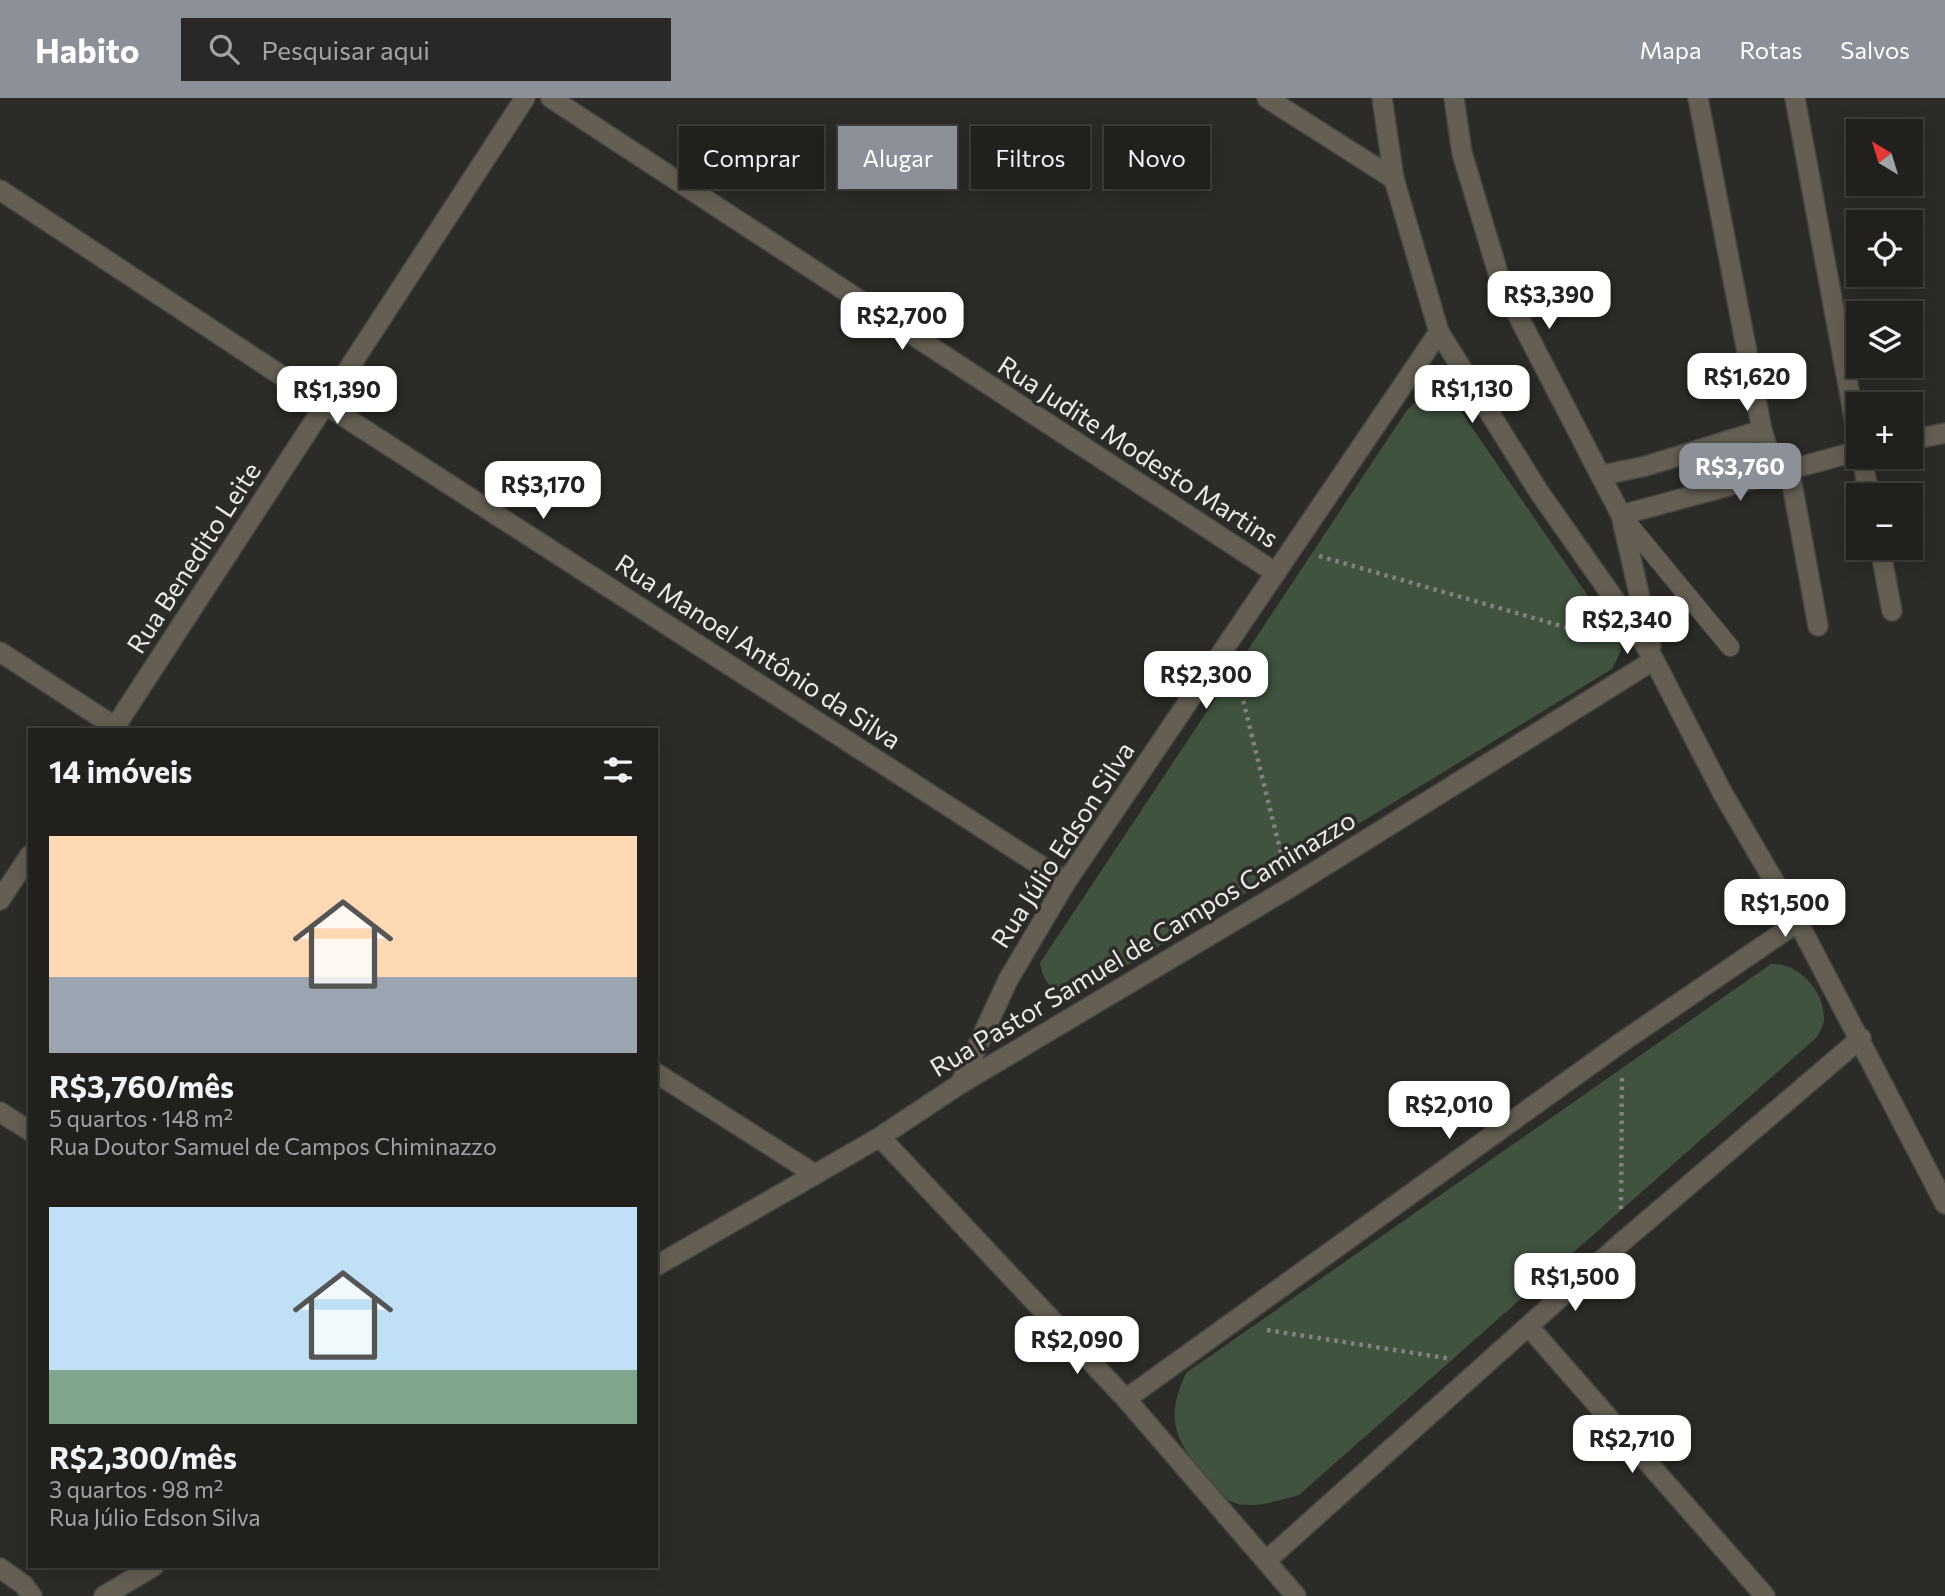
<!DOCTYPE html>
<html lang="pt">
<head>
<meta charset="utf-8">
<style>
  body { margin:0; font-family:Commissioner,sans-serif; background:#2a2826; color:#f1f3f6; height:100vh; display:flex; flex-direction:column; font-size:26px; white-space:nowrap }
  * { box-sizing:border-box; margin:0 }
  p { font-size:23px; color:#a2a3a4 }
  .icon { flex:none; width:38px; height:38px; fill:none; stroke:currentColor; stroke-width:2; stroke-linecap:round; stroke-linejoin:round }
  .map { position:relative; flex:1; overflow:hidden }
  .panel { position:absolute; left:28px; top:630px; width:630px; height:840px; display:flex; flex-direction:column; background:#22201d; border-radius:0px; box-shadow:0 4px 18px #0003,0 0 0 2px #3f3e3b }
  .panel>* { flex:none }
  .hud { position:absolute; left:679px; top:28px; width:665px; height:63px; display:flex; gap:14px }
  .needle { width:46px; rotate:322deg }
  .controls { position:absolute; left:1846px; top:21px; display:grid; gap:14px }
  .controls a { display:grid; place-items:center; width:77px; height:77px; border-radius:0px; background:#22201d; box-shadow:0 4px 18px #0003,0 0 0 2px #3f3e3b; font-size:35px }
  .price { position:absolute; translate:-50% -60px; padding:0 16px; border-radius:14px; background:#fff; color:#222; font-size:23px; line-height:46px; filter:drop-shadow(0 2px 4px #0008) }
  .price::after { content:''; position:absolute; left:50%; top:42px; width:21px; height:16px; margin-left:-10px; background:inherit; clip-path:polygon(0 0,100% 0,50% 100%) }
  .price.on { background:#8c9099; color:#fff }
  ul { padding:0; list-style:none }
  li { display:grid; align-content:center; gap:14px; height:371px; padding:0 21px }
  li span { display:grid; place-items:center; height:217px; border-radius:0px; color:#555 }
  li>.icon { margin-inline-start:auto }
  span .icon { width:126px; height:126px; fill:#fffc; stroke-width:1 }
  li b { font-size:30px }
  h2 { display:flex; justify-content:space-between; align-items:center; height:84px; padding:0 21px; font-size:30px }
  .pill { padding:0 24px; border-radius:0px; background:#22201d; box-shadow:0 4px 18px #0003,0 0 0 2px #3f3e3b; font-size:24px; line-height:63px }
  .pill.on { background:#8c9099; color:#fff }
  header { display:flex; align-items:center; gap:42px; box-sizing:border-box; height:98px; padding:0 35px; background:#8c9099; color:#fff }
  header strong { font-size:33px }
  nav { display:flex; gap:38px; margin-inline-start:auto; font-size:24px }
  .search { width:490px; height:63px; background:#2a2826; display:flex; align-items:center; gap:18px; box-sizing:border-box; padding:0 24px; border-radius:0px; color:#a2a3a4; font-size:26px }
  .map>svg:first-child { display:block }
</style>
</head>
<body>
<header>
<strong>Habito</strong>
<div class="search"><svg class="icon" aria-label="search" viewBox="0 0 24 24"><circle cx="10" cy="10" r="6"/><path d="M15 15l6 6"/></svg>Pesquisar aqui</div>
<nav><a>Mapa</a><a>Rotas</a><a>Salvos</a></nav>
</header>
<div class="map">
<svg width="1945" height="1498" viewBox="0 0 1945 1498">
  <rect width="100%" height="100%" fill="#2d2b27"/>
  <path fill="#3f533e" d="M1436,296L1453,302L1619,543L1621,553L1612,571L1082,895C1057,900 1044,889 1040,865L1407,312L1421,299Z
    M1771,866C1798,865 1823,891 1824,919C1825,926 1820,933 1817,939L1299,1397C1280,1402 1249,1413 1230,1403C1222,1398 1214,1387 1208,1380C1174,1344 1165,1320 1186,1275Z"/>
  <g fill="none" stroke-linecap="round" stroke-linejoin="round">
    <defs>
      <path id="service" d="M1621,417L1730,549"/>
      <path id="minor" d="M551,0L1276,475
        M1267,0L1394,81
        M1698,0L1762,332
        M1795,0L1858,341
        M0,92L326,307L1066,784
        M1911,342L1945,335
        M1862,359L1869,397
        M1789,369L1818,528
        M1603,377L1646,368L1762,332L1774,373
        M1621,417L1858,353
        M1880,450L1892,513
        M0,554L120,632
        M113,632L525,0
        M0,802L30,757
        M656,975L813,1075
        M960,986L1008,882L1066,784L1439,234
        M0,1014L30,1033
        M880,1039L1126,1301L1296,1498
        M656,1168L880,1039L960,986L1289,790L1654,562
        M1529,1229L1765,1498
        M1126,1301L1622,944L1798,824
        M1266,1463L1621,1145L1861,940
        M0,1470L24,1487L32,1498
        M104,1498L154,1468"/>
      <path id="tertiary" d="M1382,0L1394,81L1439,234L1539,394L1636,532L1654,562L1722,694L1798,824L1945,1106
        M1454,0L1462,55L1501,185L1621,417L1651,548"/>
    </defs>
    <use href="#service" stroke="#484642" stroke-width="20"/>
    <use href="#minor" stroke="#484642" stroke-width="22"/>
    <use href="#tertiary" stroke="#484642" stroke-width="22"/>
    <path stroke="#83827e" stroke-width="4.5" stroke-dasharray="3.5 5" stroke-linecap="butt" d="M1319,458L1610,542
      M1237,578L1283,763
      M1621,1111L1622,976
      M1267,1232L1452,1261"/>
    <use href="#service" stroke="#655f53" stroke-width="18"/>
    <use href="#minor" stroke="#655f53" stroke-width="19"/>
    <use href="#tertiary" stroke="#655f53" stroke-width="19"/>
  </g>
  <g text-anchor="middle" stroke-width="7" stroke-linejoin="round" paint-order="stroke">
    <g font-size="26" fill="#ebeae7" stroke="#2d2b27">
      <text transform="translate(1138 354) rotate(33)" y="9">Rua Judite Modesto Martins</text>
      <text transform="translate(194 460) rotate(-57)" y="9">Rua Benedito Leite</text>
      <text transform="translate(758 554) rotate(33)" y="9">Rua Manoel Antônio da Silva</text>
      <text transform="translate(1063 747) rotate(-57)" y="9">Rua Júlio Edson Silva</text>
      <text transform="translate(1143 846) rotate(-31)" y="9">Rua Pastor Samuel de Campos Caminazzo</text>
    </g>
  </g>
</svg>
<div class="controls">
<a><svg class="needle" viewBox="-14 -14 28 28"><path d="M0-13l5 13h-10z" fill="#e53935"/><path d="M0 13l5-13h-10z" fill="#a2a3a4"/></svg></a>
<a><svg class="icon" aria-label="locate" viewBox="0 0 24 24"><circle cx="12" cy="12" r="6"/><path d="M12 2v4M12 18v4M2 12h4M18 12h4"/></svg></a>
<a><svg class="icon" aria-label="layers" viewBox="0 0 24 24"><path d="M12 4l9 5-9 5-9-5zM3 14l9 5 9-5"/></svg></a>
<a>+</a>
<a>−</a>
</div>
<b class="price" style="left:1549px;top:233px">R$3,390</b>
<b class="price" style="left:902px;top:254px">R$2,700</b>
<b class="price" style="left:1747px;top:315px">R$1,620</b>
<b class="price" style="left:1472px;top:327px">R$1,130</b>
<b class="price" style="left:337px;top:328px">R$1,390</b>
<b class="price on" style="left:1740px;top:405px">R$3,760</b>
<b class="price" style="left:543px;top:423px">R$3,170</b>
<b class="price" style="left:1627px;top:558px">R$2,340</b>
<b class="price" style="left:1206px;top:613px">R$2,300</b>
<b class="price" style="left:1785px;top:841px">R$1,500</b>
<b class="price" style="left:1449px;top:1043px">R$2,010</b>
<b class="price" style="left:1575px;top:1215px">R$1,500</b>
<b class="price" style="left:1077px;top:1278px">R$2,090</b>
<b class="price" style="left:1632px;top:1377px">R$2,710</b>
<div class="hud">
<a class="pill">Comprar</a>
<a class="pill on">Alugar</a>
<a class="pill">Filtros</a>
<a class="pill">Novo</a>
</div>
<section class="panel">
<h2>14 imóveis<svg class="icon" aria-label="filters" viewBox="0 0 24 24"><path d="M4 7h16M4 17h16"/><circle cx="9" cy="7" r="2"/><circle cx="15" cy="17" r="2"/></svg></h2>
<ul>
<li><span style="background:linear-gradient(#ffd9b3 65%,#9aa5b1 0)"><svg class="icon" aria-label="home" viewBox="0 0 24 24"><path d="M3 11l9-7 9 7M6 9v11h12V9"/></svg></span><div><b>R$3,760/mês</b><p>5 quartos · 148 m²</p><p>Rua Doutor Samuel de Campos Chiminazzo</p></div></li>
<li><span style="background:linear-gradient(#bfe0f5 75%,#7fa58c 0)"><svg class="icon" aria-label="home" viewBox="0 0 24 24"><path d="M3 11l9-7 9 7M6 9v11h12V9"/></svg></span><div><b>R$2,300/mês</b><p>3 quartos · 98 m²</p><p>Rua Júlio Edson Silva</p></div></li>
</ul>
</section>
</div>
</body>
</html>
